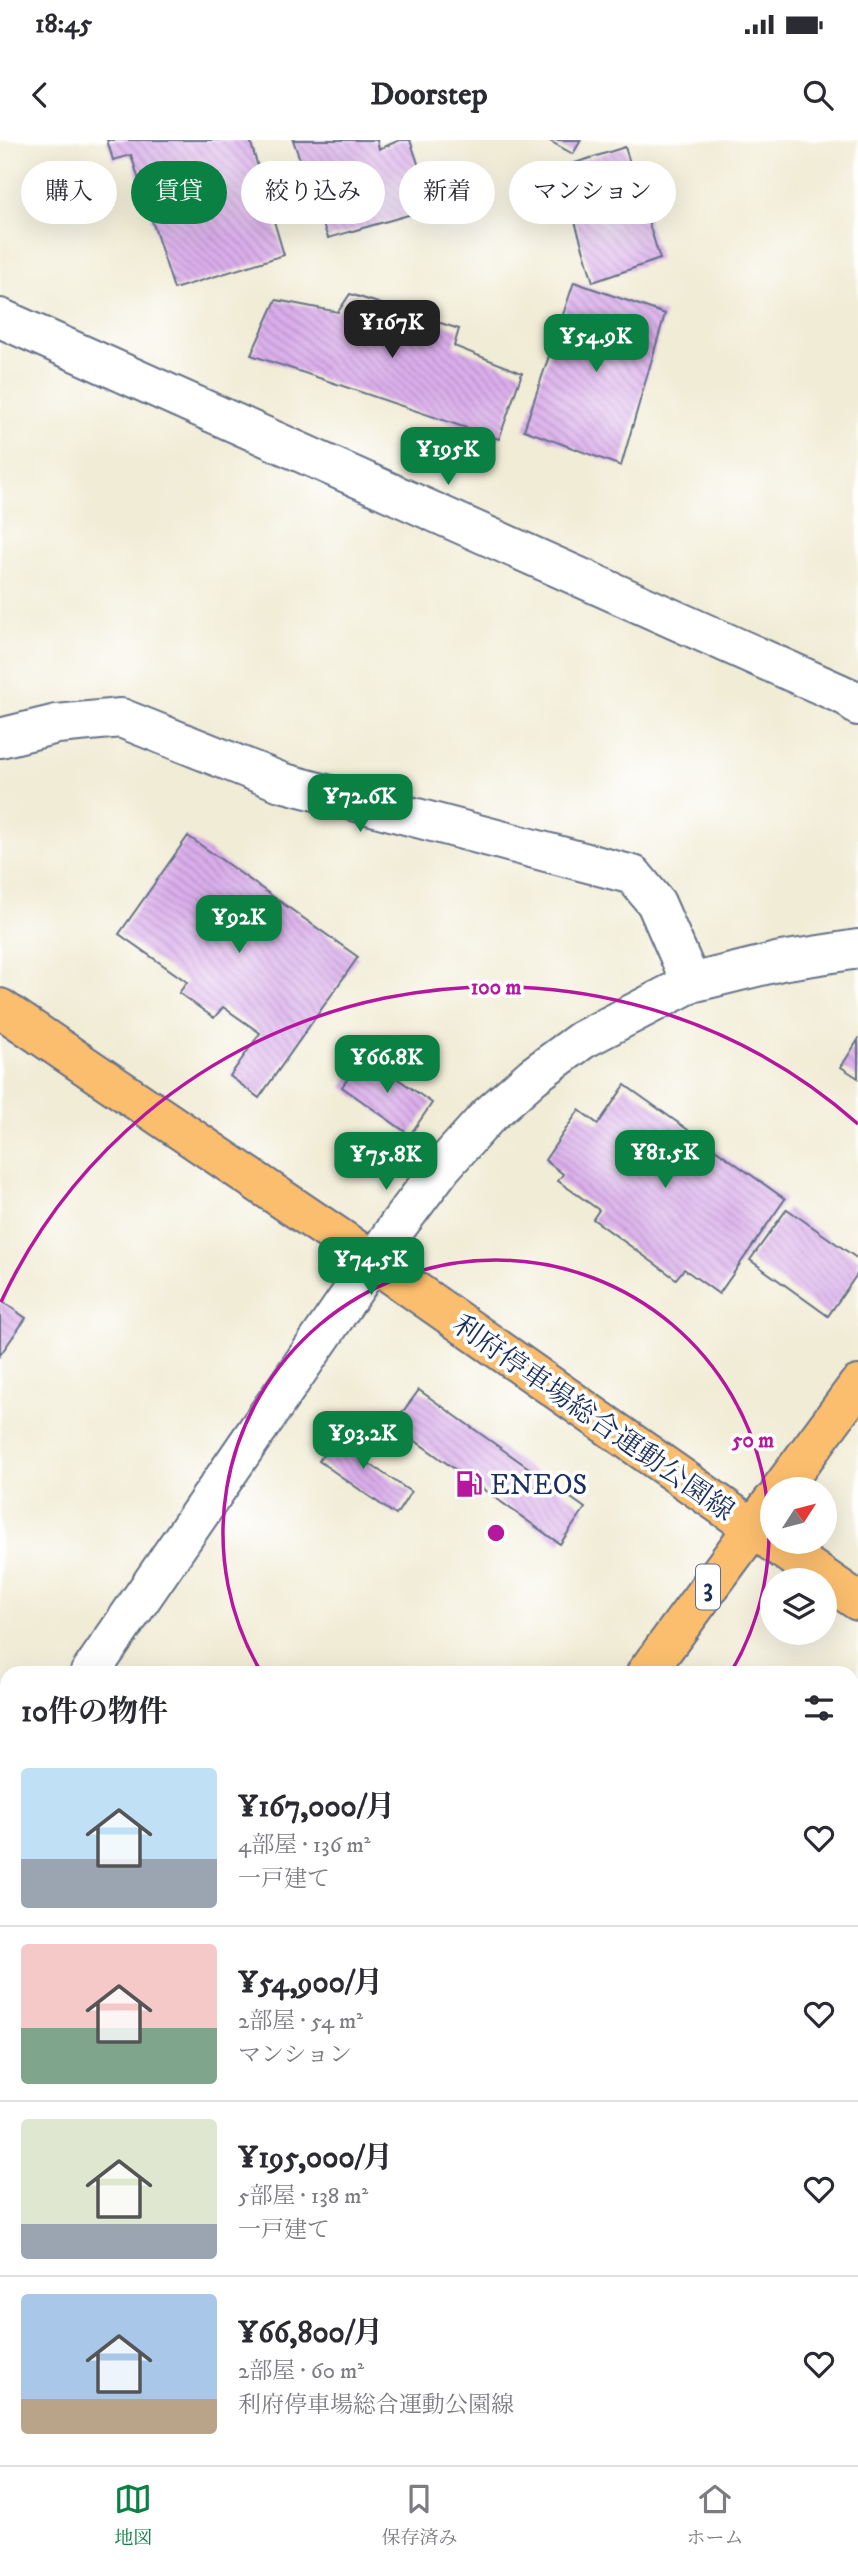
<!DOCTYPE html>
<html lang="ja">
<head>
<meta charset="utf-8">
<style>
  body { margin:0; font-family:"IM FELL DW Pica","Noto Serif JP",serif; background:#f7f7f7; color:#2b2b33; height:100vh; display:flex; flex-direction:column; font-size:26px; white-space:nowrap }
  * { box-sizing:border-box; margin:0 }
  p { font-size:23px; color:#7c7c81 }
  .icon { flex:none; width:38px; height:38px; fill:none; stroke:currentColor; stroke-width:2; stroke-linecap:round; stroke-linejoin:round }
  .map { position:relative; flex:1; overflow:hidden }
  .panel { position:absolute; left:0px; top:1526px; width:859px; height:800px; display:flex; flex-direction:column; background:#fff; border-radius:21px 21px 0 0; box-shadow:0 7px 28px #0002 }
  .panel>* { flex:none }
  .guide { position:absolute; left:21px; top:21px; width:817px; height:63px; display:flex; gap:14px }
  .needle { width:46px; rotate:54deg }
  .controls { position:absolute; left:760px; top:1337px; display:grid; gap:14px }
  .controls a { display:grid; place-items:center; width:77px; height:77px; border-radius:50%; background:#fff; box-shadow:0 7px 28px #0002; font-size:35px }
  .price { position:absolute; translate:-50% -60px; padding:0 16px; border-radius:14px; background:#0b8043; color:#fff; font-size:23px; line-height:46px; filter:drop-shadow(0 2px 4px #0008) }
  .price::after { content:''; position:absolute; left:50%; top:42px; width:21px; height:16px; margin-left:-10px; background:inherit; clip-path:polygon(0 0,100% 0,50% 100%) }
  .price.current { background:#222; color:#fff }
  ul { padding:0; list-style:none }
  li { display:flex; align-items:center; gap:21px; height:175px; padding:0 21px }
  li+li { border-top:2px solid #e1e1e2 }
  li span { display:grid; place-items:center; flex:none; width:196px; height:140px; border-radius:7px; color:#555 }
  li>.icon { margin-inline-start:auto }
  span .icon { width:84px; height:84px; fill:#fffc; stroke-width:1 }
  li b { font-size:30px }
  h2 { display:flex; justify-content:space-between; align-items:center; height:84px; padding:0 21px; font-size:30px }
  .tag { padding:0 24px; border-radius:32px; background:#fff; box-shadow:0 7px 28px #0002; font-size:24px; line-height:63px }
  .tag.current { background:#0b8043; color:#fff }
  .status { display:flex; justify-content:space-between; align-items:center; height:49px; padding:0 35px; background:#fff; direction:ltr }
  .status svg { height:19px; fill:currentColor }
  header { display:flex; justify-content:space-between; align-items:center; height:91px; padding:0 21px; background:#fff; font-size:32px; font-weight:700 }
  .tabs { display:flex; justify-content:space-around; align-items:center; height:98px; border-top:2px solid #e1e1e2; background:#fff; font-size:19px; color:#7c7c81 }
  .tabs a { display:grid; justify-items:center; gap:4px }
  .tabs .current { color:#0b8043 }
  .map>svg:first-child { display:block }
</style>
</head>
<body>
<div class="status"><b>18:45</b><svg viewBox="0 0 49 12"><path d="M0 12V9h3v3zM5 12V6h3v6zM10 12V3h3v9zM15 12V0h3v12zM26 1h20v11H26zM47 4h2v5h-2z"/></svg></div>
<header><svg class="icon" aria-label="back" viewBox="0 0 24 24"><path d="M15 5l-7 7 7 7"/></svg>Doorstep<svg class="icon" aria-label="search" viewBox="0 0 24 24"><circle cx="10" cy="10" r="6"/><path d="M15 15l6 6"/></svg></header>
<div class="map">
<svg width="858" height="2325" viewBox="0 0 858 2325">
  <defs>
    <pattern id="building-back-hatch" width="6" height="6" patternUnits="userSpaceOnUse" patternTransform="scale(1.75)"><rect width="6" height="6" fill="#dbaeeb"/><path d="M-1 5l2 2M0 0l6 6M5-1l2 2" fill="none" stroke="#b18ec2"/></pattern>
  </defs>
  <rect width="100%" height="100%" fill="#fff"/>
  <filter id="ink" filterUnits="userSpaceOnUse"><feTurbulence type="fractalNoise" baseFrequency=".0143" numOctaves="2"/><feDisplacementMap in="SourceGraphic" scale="14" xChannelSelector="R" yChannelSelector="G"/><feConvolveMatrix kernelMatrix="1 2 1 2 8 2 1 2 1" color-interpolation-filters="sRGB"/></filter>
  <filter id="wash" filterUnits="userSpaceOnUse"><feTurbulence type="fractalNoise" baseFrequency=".00686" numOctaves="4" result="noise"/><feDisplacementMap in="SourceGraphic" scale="28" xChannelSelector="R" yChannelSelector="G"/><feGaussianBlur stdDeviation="1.57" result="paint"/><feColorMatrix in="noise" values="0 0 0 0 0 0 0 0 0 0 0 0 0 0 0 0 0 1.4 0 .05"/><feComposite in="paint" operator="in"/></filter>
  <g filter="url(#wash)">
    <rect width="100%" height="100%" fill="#f1ecd5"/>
    <g id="blocks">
      <path fill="url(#building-back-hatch)" d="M107,0H250L284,115L174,149L131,15L113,20Z
        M293,0H377L379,9L400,0H410L433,68L328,98Z
        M548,0H581L573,14Z
        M625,7L660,119L593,142L559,28Z
        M574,142L665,174L621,326L524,290Z
        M350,154L459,189L454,206L522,233L499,299L251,215L276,160L338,172Z
        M188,696L358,817L259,958L230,936L260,893L223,867L214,878L179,853L187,842L119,794Z
        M858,900V938L841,927Z
        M364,915L432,963L410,995L342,947Z
        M625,945L785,1059L719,1154L684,1129L676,1139L593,1079L599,1070L558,1041L563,1034L545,1020L579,970L598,984Z
        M787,1069L858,1119V1133L828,1176L750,1120Z
        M0,1160L26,1178L0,1215Z
        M419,1250L585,1368L560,1404L393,1285Z
        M343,1286L370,1305L361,1318L411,1352L396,1375L319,1321Z
        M852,1620L858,1624V1817L852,1813Z
        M852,1818L858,1822V1895L852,1903Z
        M7,1863V1940L0,1935V1873Z
        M235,2319H297L296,2325H234Z"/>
    </g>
  </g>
  <g filter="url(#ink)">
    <use href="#blocks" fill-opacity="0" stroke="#667188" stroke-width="2"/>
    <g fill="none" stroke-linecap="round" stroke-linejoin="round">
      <defs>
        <path id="minor" d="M0,178L850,558L858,566
          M0,598L57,584L121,578L281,642L633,735L656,763L691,843
          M90,1533L399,1084L442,1027L488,976L533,936L582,900L691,843L781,821L858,809
          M0,1663L7,1653"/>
        <path id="major" d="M0,868L341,1099L772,1401
          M781,1349L858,1245
          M772,1402L858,1461
          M646,1533L772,1362
          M162,2325L163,2319"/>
      </defs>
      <use href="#minor" stroke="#667188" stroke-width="42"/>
      <use href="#major" stroke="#667188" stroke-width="42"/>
      <use href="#minor" stroke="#fff" stroke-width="38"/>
      <use href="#major" stroke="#fbbe6e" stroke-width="38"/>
    </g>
  </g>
  <g fill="none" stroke="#b5179e" stroke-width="3.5">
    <path d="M261 1532A273 273 0 1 1 731 1532"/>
    <path d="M1 1162A546 546 0 0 1 858 984"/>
  </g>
  <defs>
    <symbol id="fuel-bare" viewBox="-9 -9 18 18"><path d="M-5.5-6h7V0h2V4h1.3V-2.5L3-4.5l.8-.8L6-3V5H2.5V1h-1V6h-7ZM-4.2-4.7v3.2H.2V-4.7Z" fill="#b5179e" stroke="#fff" stroke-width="2.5" paint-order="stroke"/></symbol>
  </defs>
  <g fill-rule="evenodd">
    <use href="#fuel-bare" x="450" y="1325" width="38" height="38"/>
  </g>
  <g text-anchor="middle" stroke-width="7" stroke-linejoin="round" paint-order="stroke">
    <rect fill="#fff" stroke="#5f6d8e" stroke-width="2" x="696" y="1424.5" width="24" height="45" rx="5"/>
    <g font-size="26" font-weight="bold" fill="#1b2f5e">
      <text x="708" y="1456">3</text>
    </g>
    <g font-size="28" fill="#1b2f5e" stroke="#fff">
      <text transform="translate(594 1277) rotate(35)" y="10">利府停車場総合運動公園線</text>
    </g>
    <g font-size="28" fill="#1b2f5e" stroke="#fff" text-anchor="start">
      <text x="490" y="1354">ENEOS</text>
    </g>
  </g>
  <circle cx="496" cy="1393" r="10" fill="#b5179e" stroke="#fff" stroke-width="3.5"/>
  <g font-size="21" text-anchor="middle" font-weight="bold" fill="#b5179e" stroke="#fff" stroke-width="7" stroke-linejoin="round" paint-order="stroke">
    <text x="496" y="854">100 m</text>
    <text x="753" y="1307">50 m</text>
  </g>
</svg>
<div class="controls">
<a><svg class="needle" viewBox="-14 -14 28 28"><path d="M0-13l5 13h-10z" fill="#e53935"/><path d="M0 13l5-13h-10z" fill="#7c7c81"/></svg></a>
<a><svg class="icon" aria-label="layers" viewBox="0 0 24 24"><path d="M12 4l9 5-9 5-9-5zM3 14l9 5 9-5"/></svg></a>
</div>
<b class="price current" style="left:392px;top:220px">¥167K</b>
<b class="price" style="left:596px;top:234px">¥54.9K</b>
<b class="price" style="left:448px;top:347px">¥195K</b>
<b class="price" style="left:360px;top:694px">¥72.6K</b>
<b class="price" style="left:239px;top:815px">¥92K</b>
<b class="price" style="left:387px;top:955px">¥66.8K</b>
<b class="price" style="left:665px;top:1050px">¥81.5K</b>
<b class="price" style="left:386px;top:1052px">¥75.8K</b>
<b class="price" style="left:371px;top:1157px">¥74.5K</b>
<b class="price" style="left:363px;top:1331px">¥93.2K</b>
<div class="guide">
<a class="tag">購入</a>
<a class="tag current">賃貸</a>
<a class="tag">絞り込み</a>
<a class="tag">新着</a>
<a class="tag">マンション</a>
</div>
<section class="panel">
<h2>10件の物件<svg class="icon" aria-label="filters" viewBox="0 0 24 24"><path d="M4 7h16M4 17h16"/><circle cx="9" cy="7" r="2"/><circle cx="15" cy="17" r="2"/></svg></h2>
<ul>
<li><span style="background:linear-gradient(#bfe0f5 65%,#9aa5b1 0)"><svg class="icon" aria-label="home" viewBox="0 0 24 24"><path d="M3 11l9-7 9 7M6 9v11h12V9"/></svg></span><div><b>¥167,000/月</b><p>4部屋 · 136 m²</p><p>一戸建て</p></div><svg class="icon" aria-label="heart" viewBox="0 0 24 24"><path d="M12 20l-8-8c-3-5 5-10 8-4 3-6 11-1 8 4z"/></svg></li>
<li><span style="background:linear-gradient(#f6c9c9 60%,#7fa58c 0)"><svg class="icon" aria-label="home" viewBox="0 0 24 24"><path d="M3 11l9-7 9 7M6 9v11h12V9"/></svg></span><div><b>¥54,900/月</b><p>2部屋 · 54 m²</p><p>マンション</p></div><svg class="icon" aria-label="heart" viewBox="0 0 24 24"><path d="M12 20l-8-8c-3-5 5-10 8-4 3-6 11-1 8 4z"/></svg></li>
<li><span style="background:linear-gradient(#dfe7d0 75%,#9aa5b1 0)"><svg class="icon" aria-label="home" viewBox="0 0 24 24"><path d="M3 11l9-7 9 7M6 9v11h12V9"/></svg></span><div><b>¥195,000/月</b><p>5部屋 · 138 m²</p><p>一戸建て</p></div><svg class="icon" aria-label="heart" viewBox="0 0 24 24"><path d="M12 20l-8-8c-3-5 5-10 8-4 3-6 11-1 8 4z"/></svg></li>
<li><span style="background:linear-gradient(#a9c7e8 75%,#b9a48a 0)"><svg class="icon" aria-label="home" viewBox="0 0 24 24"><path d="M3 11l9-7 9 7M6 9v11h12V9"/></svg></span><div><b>¥66,800/月</b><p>2部屋 · 60 m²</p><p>利府停車場総合運動公園線</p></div><svg class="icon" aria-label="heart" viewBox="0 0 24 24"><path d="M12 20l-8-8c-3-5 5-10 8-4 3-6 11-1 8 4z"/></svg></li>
</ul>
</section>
</div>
<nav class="tabs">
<a class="current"><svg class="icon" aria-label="map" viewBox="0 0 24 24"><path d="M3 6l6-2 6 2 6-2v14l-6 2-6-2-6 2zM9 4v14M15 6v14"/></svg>地図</a>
<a><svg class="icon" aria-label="saved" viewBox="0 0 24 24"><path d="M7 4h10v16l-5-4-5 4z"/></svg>保存済み</a>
<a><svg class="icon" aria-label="home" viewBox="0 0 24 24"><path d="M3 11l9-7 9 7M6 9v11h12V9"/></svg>ホーム</a>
</nav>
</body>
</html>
